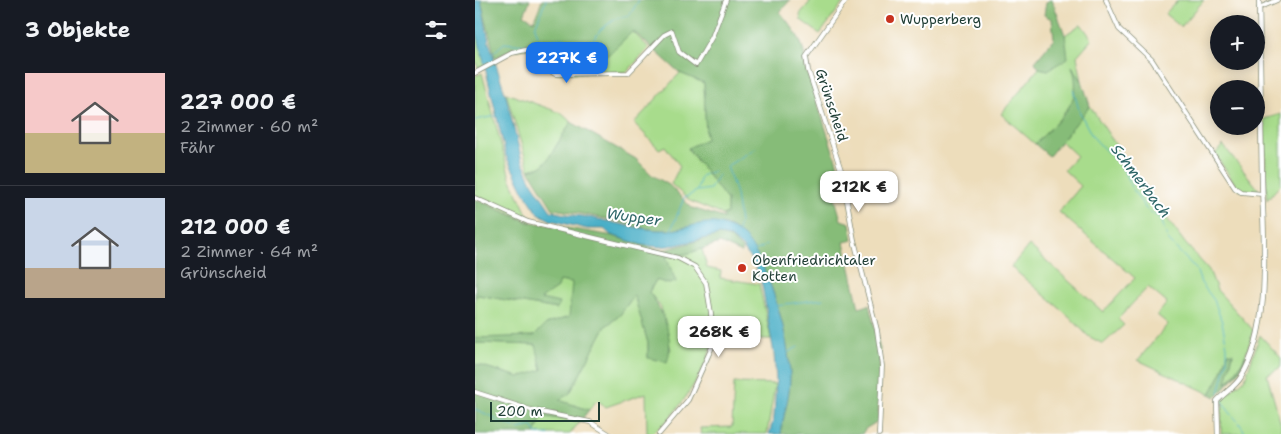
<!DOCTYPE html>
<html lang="de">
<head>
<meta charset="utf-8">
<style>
  body { margin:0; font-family:"Shantell Sans",sans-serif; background:#20242c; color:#f1f3f6; height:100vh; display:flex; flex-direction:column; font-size:19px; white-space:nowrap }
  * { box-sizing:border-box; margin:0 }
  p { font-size:16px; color:#9ea1a6 }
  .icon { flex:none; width:28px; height:28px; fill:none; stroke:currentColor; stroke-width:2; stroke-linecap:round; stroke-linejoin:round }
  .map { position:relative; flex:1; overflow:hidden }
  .side { display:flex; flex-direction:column; background:#171b24; width:475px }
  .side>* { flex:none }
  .tools { position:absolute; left:735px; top:15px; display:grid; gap:10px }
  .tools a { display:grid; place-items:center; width:55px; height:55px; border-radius:50%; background:#171b24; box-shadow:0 2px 12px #0003; font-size:25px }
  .scale { position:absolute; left:15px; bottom:12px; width:110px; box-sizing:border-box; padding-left:5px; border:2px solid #1f3d34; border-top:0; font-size:14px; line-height:18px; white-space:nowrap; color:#1f3d34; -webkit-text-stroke:4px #fff; paint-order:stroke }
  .price { position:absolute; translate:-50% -42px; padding:0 11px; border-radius:10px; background:#fff; color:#222; font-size:16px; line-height:32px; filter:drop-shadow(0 1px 2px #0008) }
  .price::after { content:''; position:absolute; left:50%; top:30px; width:15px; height:11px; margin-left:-8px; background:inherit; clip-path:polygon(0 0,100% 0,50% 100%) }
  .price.active { background:#1a73e8; color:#fff }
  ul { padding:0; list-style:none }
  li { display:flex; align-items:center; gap:15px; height:125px; padding:0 25px }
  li+li { border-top:1px solid #363941 }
  li span { display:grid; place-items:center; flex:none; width:140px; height:100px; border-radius:0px; color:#555 }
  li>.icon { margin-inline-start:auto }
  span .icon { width:60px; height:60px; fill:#fffc; stroke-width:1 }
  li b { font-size:21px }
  h2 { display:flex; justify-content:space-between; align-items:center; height:60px; padding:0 25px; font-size:21px }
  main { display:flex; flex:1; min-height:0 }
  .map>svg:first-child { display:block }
</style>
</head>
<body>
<main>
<section class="side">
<h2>3 Objekte<svg class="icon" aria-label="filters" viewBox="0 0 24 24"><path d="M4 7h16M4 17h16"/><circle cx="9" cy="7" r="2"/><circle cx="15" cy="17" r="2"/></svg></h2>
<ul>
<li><span style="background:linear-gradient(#f6c9c9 60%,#c2b280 0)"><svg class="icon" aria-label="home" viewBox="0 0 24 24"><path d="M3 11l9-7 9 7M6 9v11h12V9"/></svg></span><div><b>227 000 €</b><p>2 Zimmer · 60 m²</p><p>Fähr</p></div></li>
<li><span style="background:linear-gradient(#c9d6e8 70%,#b9a48a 0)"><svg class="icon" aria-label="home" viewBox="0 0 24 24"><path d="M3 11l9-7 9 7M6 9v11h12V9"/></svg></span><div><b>212 000 €</b><p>2 Zimmer · 64 m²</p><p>Grünscheid</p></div></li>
</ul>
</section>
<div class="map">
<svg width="806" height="434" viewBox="0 0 806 434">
  <rect width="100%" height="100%" fill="#fff"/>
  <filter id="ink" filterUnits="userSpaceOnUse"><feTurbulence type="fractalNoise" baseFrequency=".02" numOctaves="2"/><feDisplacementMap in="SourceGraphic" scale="10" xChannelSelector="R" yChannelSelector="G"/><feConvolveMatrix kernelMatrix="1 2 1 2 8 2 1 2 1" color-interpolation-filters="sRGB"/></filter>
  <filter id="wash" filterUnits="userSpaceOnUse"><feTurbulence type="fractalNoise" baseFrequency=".0096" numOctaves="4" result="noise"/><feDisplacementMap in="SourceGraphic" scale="20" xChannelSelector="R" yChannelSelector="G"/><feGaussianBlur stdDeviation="1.12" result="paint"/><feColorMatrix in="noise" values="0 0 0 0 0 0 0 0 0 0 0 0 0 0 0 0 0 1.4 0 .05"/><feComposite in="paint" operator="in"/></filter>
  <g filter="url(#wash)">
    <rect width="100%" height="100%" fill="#edddbb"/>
    <path fill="#a8dc8c" stroke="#648c60" d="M333,0H370L345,34L326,20L325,14L335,2Z
      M703,0H729L706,27L690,14Z
      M606,24L617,39L602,56L607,81L602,74C609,100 577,126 560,144L526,114L564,68L573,70L591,46L590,35Z
      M0,25L10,65L3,68L0,59Z
      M157,31L174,48L152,72L82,73L69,65L60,47L96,45L133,55Z
      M7,73L35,178L56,222L0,197V76Z
      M205,73L229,83L231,139L213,149L252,200V213L248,215L215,201L196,184L205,166L190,146L184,149L159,123Z
      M31,93L86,113L96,122L73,159L66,167L54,170Z
      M615,106L663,179L710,243L734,270L742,290L778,330C773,352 766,369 750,384L758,354L753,353L747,372L735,394L663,360L693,324L682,315L692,303L673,287L643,319L649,325L628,344L613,336L595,317L536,267L554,245L628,312L660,278L584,212L606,186L589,170L602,156L586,141Z
      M806,114V184L792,200L789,119Z
      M748,145L784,190L767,191L762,187L740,154Z
      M227,249L232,268L246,271L245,278L284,284L296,339L235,338C235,342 236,346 235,350C231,370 192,432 172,434L171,393L131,407L122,400L114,410L84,400L95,393L130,327L145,315L159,295L173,343V358L196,350L186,307L174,292L181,280L194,284L191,256L211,254Z
      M84,281L98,283L95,317L71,324L59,336L0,339V298L3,295L82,309L65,299L82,288Z
      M785,335L806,358V367L792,375L806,425V434H746L747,402L753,393L770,379Z
      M0,343L62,345L67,371L44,377L0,364Z
      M259,383L300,384L292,434H226L225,428L257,427Z
      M66,417L106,420L95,434H60Z"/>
    <path fill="#86bc78" stroke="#527c56" d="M6,0H55L49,15L59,21L67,0H315L305,12C318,28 331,43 330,66L362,163L365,184L357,188L366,220L375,223L378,240L369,242L384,308L394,305L405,349L403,421L390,429L387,434H306C308,415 315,397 315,378C315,339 292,242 253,226C232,218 213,230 193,230C174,231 155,224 137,220C118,216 98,212 78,209L54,170L66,167L73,159L96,122L161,159L177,175L194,185L217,208L249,218L248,215L252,213V200L213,148L231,139L229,83L205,73L158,31L133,55L96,45L41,50L40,48L20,58Z
      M574,0H577L590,35L593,58L573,70L564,68L560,62L579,39L577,19L569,15L571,3Z
      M597,66L607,81L615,106L574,156L560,144C583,120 610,103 597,66Z
      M0,199L55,223L56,222L138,236L186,251L244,235L256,238L267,249V253L245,243L211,254L191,256L201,282L194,284L181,280L174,292C188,311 200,339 192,362L173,358V343L159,295L145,315L130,327L95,393L84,400L114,410L106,420L67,417L60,434H1L0,364L44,377L67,370L61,345L0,343V338L59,336L71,324L94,317L97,283L84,281L82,288L66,299L84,303L82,309L3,295L0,298Z
      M753,353H758L751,384L759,376L772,354C767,374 753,383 741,397L735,394L747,372Z"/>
    <path fill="#48afc7" stroke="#34767e" d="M0,0H6L14,42L31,96L47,161L58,184L76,211C90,215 104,215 118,218C142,223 168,231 192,230C209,230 224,221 241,223C252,225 266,232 273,241C296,271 315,340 315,378C315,397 308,415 306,434H294L299,417L301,381L299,354L287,285L280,265L268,248L256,237L244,235L201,245L185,247L167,245L136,235L129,229H112L75,220L63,213L49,192L31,156L0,25Z"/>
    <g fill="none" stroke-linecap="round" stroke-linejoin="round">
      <path stroke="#48afc7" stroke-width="1" d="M63,36L60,27L71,0
        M18,53L29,43L51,45L85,38L116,43L126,29L142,18L154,16L164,0
        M598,89L605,113L617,136L648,169L655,185L671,209L686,219L693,240L721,269L726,283L739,300L747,322L752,347V362L744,393
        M0,120L21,116
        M223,191L235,189L243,175
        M265,223L261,194L252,166L281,148
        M196,230L209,198L222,191L226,176L239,171
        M263,232L264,225
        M290,246L292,245
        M280,251L288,247
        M310,304L348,299
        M301,306L308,305
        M312,353L323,347
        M747,399C751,413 767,421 770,434
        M0,409L20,418L23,422H29L43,429L57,426L62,434
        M63,434H74"/>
    </g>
  </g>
  <g filter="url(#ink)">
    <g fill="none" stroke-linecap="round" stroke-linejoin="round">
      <defs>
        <path id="minor" d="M371,0L331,57L333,70L367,173L379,240L402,330L407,366L404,434
          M631,0L644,29L677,60L760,188L766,192L787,194
          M784,8L802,0
          M0,73L37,53L60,48L66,65L80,74L153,73L189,35L197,31L204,52L221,65L237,37L251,0
          M0,198L53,222L203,258L220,267L231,283L236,313L237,347L213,400L184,434
          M0,392L56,410L115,422L134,434"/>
        <path id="tertiary" d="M743,434L742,401C749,393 761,386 766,377C798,327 788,236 787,179C786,119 785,60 784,0"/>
      </defs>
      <use href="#minor" stroke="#868d78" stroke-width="5.5"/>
      <use href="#tertiary" stroke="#868d78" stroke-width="6"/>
      <use href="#minor" stroke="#fff" stroke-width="4"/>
      <use href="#tertiary" stroke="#fff" stroke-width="4.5"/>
    </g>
  </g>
  <g fill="#c8321e" stroke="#fff" stroke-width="2">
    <circle cx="415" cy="19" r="5"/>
    <circle cx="267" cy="268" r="5"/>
  </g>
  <g text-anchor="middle" stroke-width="4" stroke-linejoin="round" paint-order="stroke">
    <g font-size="14" fill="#1f3d34" stroke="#fff" text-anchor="start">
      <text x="425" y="24">Wupperberg</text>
      <text x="277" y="265">Obenfriedrichtaler<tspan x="277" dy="16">Kotten</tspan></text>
    </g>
    <g font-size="14" fill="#1f3d34" stroke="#fff">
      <text transform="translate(357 105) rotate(72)" y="5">Grünscheid</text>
    </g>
    <g font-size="15" font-style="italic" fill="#2d6567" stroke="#fff">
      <text transform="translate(666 181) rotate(53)" y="5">Schmerbach</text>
      <text transform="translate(159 217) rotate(8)" y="5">Wupper</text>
    </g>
  </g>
</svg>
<div class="tools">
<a>+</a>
<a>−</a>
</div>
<div class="scale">200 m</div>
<b class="price active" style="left:92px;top:84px">227K €</b>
<b class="price" style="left:384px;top:213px">212K €</b>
<b class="price" style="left:244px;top:358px">268K €</b>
</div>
</main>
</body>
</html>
